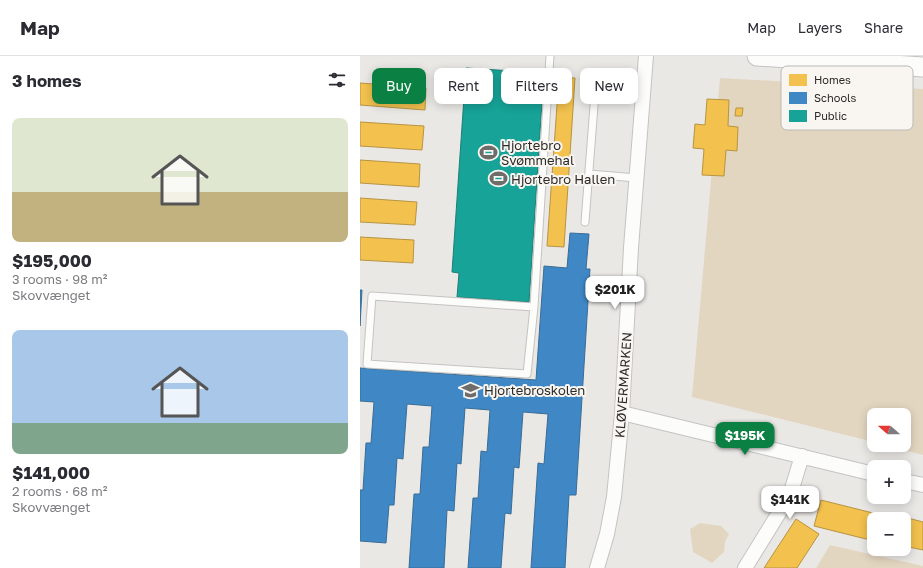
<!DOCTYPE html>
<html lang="en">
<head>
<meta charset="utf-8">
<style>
  body { margin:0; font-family:"Golos Text",sans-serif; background:#f2f2f3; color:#2b2b33; height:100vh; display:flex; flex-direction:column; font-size:15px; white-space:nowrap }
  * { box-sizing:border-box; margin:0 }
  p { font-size:13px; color:#7c7c81 }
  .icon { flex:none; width:22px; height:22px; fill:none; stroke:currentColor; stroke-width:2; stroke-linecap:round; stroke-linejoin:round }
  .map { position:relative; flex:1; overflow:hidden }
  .details { display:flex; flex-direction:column; background:#fff; width:360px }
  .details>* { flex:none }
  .banner { position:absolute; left:12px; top:12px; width:380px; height:36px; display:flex; gap:8px }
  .needle { width:26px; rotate:290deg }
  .tools { position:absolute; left:507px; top:352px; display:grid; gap:8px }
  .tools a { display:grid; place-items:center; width:44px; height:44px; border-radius:8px; background:#fff; box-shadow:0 2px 10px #0003; font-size:20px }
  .price { position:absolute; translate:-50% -34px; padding:0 9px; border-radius:8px; background:#fff; color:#222; font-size:13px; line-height:26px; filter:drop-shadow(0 1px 2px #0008) }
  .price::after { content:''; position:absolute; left:50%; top:24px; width:12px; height:9px; margin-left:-6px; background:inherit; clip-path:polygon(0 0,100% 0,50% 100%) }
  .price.selected { background:#0b8043; color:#fff }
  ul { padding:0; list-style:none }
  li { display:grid; align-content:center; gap:8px; height:212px; padding:0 12px }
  li span { display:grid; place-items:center; height:124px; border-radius:8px; color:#555 }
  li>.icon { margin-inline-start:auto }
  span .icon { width:72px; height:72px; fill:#fffc; stroke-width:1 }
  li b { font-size:17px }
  h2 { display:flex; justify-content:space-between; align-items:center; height:48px; padding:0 12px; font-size:17px }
  .tag { padding:0 14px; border-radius:8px; background:#fff; box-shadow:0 2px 10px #0003; font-size:14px; line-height:36px }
  .tag.selected { background:#0b8043; color:#fff }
  header { display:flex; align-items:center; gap:24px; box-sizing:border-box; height:56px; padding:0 20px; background:#fff; border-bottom:1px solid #e1e1e2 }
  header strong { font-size:19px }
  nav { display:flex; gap:22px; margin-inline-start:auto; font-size:14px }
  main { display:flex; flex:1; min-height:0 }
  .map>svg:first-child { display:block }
</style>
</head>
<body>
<header>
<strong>Map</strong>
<nav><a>Map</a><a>Layers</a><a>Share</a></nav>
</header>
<main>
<section class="details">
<h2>3 homes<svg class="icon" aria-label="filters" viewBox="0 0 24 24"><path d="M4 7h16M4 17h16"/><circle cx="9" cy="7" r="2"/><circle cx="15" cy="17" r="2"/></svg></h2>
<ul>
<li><span style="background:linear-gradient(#dfe7d0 60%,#c2b280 0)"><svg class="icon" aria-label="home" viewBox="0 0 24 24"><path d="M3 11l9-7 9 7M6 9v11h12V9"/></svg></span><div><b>$195,000</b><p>3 rooms · 98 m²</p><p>Skovvænget</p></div></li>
<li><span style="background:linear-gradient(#a9c7e8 75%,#7fa58c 0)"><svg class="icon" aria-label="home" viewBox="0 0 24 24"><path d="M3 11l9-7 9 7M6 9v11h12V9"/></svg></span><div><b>$141,000</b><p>2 rooms · 68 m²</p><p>Skovvænget</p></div></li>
</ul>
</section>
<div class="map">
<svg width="563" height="512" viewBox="0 0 563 512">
  <rect width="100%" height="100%" fill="#eae8e5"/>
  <path fill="#e3d6c1" d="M360,22L563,33V399L524,389H544V359H514V386L332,341Z
    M340,467L361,470L369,478L365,486L364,496L352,507L333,496L330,473Z
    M470,489L563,510V512H456Z"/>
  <path fill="#f2c14e" stroke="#b79443" d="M199,21L215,22L204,191L187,190Z
    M0,27L66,32L65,54L0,49Z
    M347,43L369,44L368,70L378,71L377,95L366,94L364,120L342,119L344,93L333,92L335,68L345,69Z
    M376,52H383L382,60H375Z
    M0,66L64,70L62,94L0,90Z
    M0,104L60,108L59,131L0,127Z
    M0,142L57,146L55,169L0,166Z
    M0,181L54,184L53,207L0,204Z
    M461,444L537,463H514V485L454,470Z
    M540,460L563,466V494L544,490V463H539Z
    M436,463L459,478L437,512H404Z"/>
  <path fill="#3f88c5" stroke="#396c96" d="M210,177L229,178L226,213H230L216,439H209L205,512H171L178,407L184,408L188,358L163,356L159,412L154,411L151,458L145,457L141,512H108L113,442H118L121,395L127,396L130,354L105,352L101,408L97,407L94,455L87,454L84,512H49L54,438H60L63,391H69L72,350L47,348L43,403L37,402L34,449H29L26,487L0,485V434H3L6,387H11L14,346L0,345V312L176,324L184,210L207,212Z
    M0,234H2L0,270Z"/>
  <path fill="#17a398" stroke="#1d7f77" d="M106,12L168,16L167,29L183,30L169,246L97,241L99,217L92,216Z"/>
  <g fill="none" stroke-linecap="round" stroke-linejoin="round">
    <defs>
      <path id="lane" d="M229,118L277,122
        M225,166L235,37
        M174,251L12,240L7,308L167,318L174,251L190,0"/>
      <path id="street" d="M262,357L514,418
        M544,425L563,429
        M237,512L247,478L254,441L262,357L271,192L286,0
        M385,512L430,439L442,400"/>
      <path id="secondary" d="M397,0L563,11"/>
    </defs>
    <use href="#lane" stroke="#c5c3c1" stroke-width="9"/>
    <use href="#street" stroke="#c5c3c1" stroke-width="16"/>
    <use href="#secondary" stroke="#c5c3c1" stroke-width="21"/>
    <use href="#lane" stroke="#fcfcfb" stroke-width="7"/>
    <use href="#street" stroke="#fcfcfb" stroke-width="14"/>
    <use href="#secondary" stroke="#fcfcfb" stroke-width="19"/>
  </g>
  <defs>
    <symbol id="stadium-bare" viewBox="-9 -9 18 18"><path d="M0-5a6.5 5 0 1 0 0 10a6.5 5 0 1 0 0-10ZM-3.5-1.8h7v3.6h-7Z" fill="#6e6d6b" stroke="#f9f6f2" stroke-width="2.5" paint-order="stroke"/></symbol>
    <symbol id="school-bare" viewBox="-9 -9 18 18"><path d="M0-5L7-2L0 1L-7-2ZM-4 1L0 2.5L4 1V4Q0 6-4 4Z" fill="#6e6d6b" stroke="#f9f6f2" stroke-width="2.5" paint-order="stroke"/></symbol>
  </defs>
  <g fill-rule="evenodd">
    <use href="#stadium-bare" x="116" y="84" width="25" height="25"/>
    <use href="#stadium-bare" x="126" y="110" width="25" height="25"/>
    <use href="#school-bare" x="98" y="322" width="25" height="25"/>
  </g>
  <g text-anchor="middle" stroke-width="4" stroke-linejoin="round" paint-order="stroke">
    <g font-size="13" fill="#2c2b29" stroke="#f9f6f2" text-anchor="start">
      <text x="141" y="94">Hjortebro<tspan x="141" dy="15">Svømmehal</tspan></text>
      <text x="151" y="128">Hjortebro Hallen</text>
      <text x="124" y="339">Hjortebroskolen</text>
    </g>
    <g font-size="13" fill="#2c2b29" stroke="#f9f6f2">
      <text transform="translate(263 329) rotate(-86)" y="5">KLØVERMARKEN</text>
    </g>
  </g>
  <rect x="421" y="10" width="132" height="64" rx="6" fill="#f9f6f2" stroke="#bcb9b6" stroke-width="1"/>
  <rect x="429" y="18" width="18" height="12" fill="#f2c14e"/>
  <rect x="429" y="36" width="18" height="12" fill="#3f88c5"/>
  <rect x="429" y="54" width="18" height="12" fill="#17a398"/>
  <g font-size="11" fill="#2c2b29">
    <text x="454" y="28">Homes</text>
    <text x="454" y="46">Schools</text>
    <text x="454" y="64">Public</text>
  </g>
</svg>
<div class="tools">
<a><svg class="needle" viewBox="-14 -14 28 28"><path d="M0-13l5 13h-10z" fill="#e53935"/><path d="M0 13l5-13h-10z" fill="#7c7c81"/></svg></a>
<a>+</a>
<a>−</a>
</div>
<b class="price" style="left:255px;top:254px">$201K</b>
<b class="price selected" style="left:385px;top:400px">$195K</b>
<b class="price" style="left:430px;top:464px">$141K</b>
<div class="banner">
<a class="tag selected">Buy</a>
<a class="tag">Rent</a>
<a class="tag">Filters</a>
<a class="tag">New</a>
</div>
</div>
</main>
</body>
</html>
